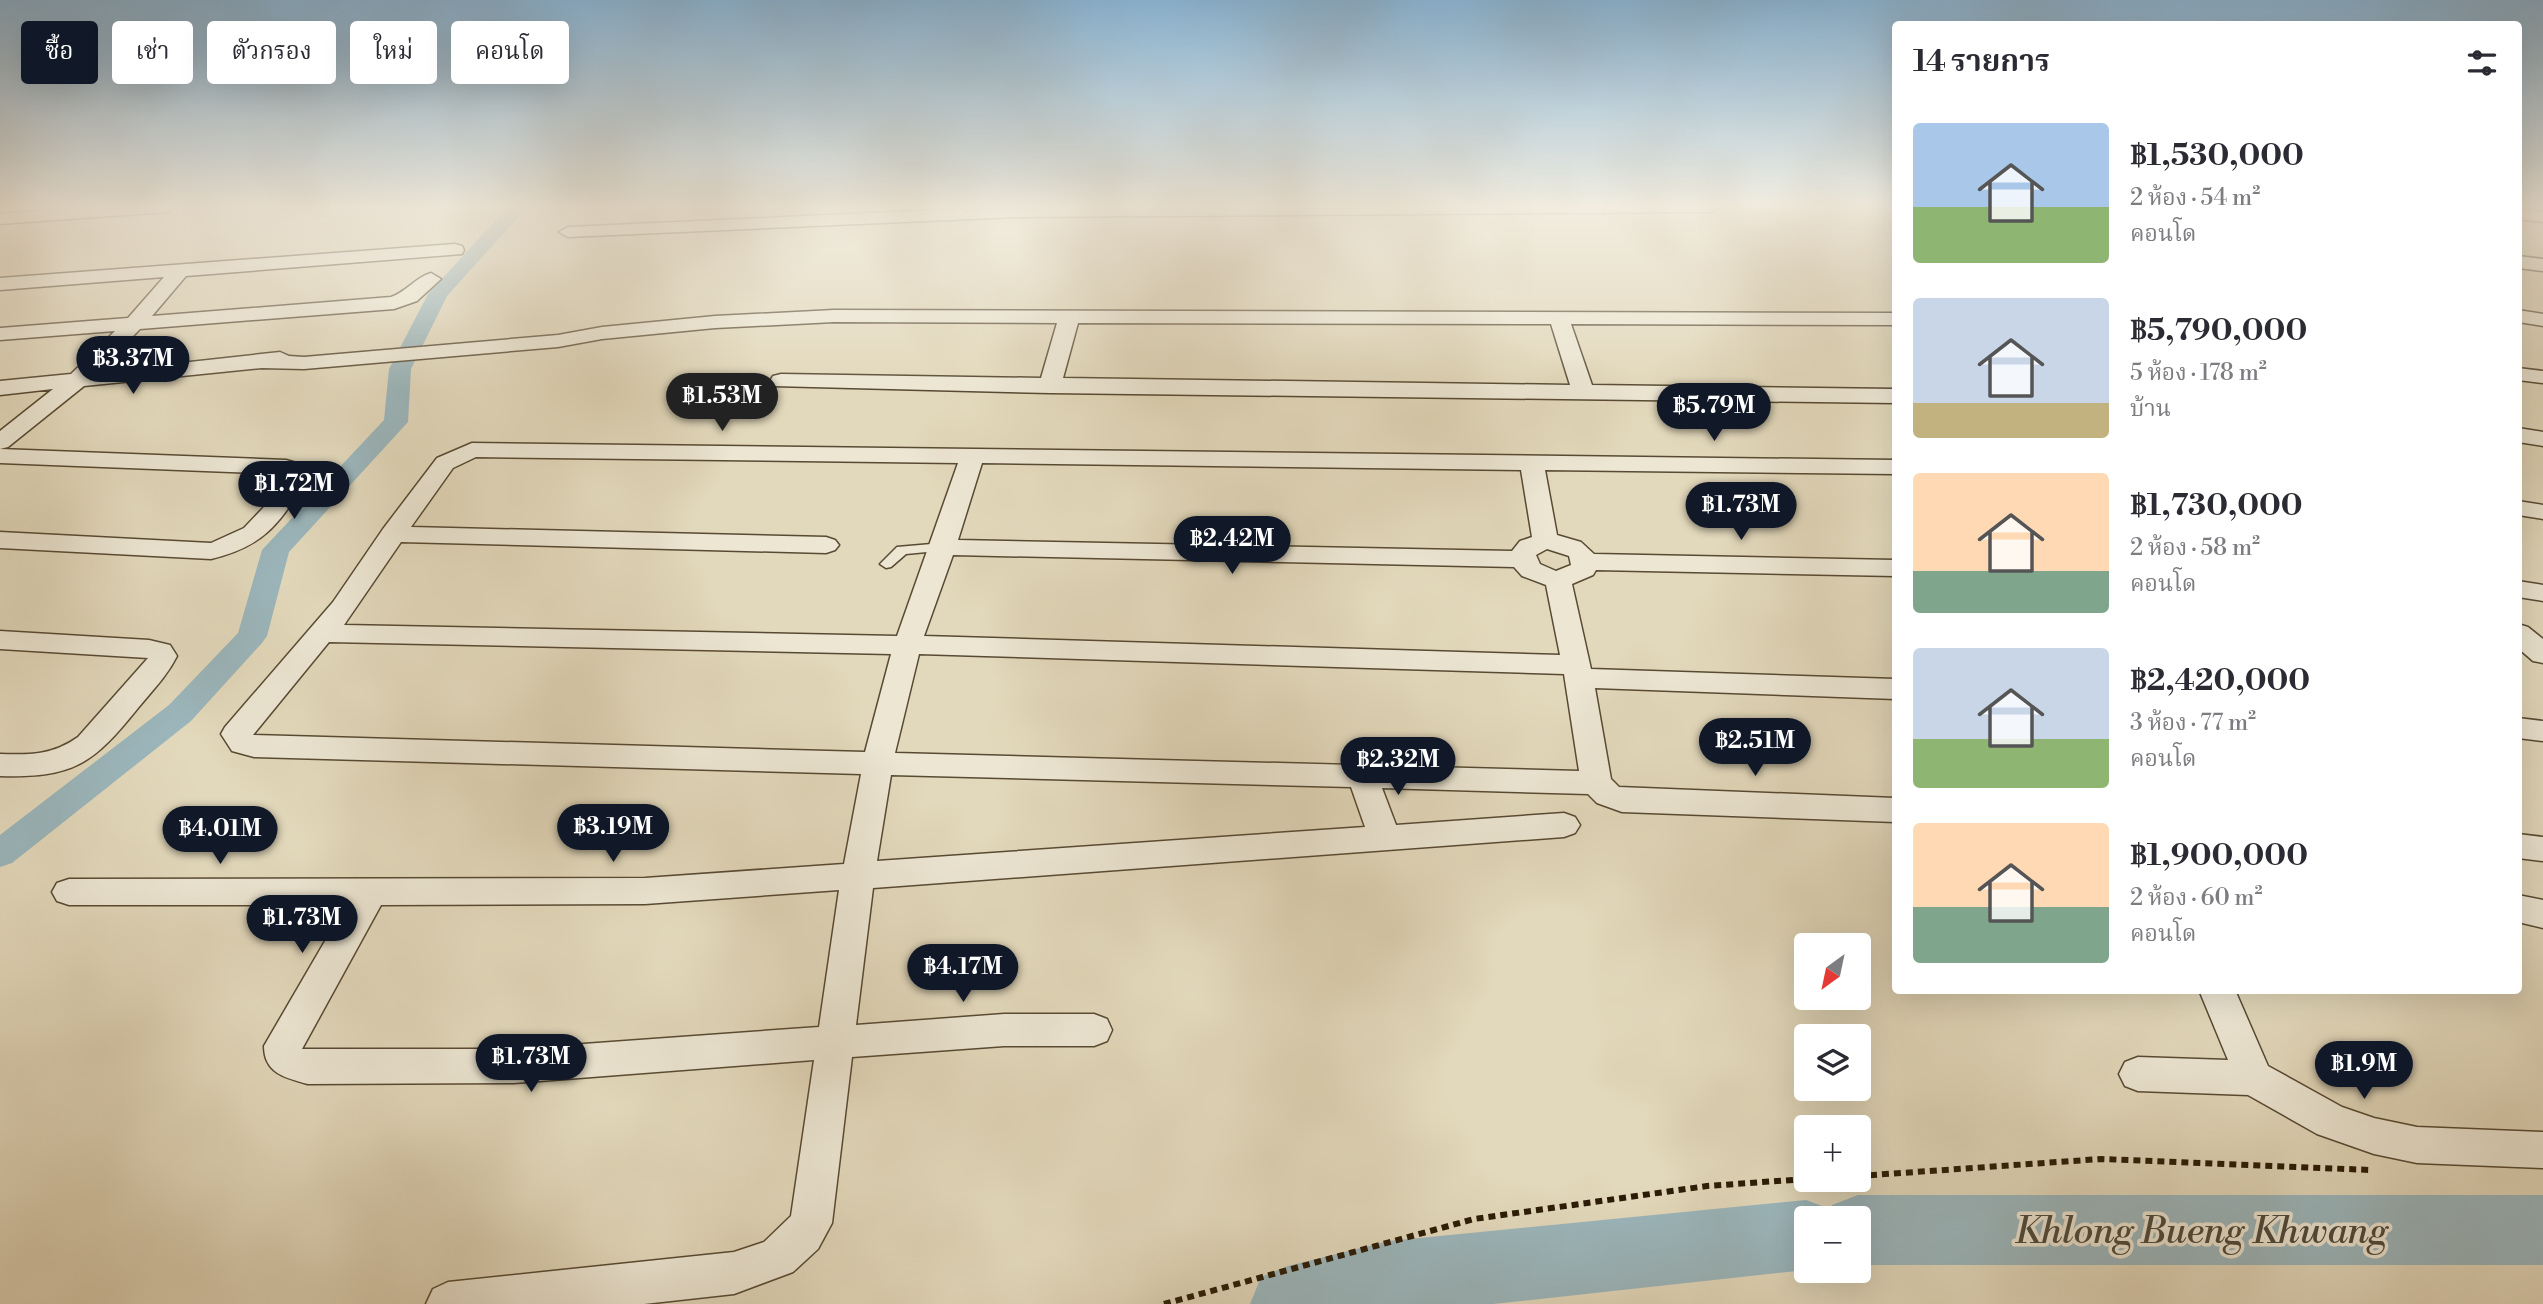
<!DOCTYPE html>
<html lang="th">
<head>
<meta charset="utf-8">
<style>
  body { margin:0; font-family:"Libre Bodoni","Noto Serif Thai",serif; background:#f2f2f3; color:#2b2b33; height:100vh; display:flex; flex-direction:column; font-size:26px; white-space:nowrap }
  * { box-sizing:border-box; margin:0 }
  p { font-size:23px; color:#7c7c81 }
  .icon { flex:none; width:38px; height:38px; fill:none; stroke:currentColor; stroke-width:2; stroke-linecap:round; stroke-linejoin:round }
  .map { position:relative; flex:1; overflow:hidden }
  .drawer { position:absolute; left:1892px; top:21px; width:630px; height:973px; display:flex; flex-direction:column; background:#fff; border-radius:7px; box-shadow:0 7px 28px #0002 }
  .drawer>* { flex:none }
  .guide { position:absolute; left:21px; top:21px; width:665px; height:63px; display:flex; gap:14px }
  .needle { width:46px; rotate:213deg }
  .fabs { position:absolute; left:1794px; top:933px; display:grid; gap:14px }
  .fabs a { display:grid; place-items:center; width:77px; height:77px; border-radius:7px; background:#fff; box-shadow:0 7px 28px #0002; font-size:35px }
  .price { position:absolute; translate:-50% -60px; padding:0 16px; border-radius:24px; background:#111827; color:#fff; font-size:23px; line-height:46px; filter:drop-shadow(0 2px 4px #0008) }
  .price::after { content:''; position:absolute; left:50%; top:42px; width:21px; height:16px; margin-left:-10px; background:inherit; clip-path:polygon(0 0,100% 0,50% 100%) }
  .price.on { background:#222; color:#fff }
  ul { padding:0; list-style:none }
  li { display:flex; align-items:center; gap:21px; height:175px; padding:0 21px }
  li span { display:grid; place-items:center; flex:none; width:196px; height:140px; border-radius:7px; color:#555 }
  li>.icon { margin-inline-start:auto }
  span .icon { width:84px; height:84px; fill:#fffc; stroke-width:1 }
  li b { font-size:30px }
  h2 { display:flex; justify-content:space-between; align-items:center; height:84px; padding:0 21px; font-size:30px }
  .chip { padding:0 24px; border-radius:7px; background:#fff; box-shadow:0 7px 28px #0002; font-size:24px; line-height:63px }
  .chip.on { background:#111827; color:#fff }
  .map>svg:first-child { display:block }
</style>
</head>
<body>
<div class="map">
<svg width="2543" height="1304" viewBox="0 0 2543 1304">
  <rect width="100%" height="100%" fill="#e2d8bb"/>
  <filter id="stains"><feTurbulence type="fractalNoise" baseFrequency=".00286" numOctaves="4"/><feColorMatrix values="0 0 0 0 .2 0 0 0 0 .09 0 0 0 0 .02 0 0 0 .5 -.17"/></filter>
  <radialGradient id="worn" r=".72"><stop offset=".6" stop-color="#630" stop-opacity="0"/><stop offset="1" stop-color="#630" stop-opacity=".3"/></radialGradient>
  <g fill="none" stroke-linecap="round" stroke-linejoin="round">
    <path fill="#9bb6bc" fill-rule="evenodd" d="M512,208L521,214L447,296L411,369L408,422L289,552L267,636L262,643L191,721L12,863L0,867V835L169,705L238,633L262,550L384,420L389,369L428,294L505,210Z"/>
    <path fill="#9bb6bc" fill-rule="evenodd" d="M1858,1195H2543V1265H1858V1218H1806V1270L1493,1304H1250L1261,1277L1288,1266L1389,1241L1806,1200L1830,1209L1832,1205Z"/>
    <defs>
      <path id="service" d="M943,543L949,547L948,550L906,554L891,567L886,568L880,564L897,547Z"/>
      <path id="minor" d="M88,207H176L167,212L0,224V214Z
        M1002,207H1719L1710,212L1017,217L568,237L559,232L568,227Z
        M2518,209L2543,212V222L2518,219Z
        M455,244L462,246L464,250L462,254L186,276L152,316L391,297C406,292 416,277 431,273L441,279L417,301L394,309L140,329L98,372L280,352L289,356L304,357L558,335L602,327L715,316L834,310L1895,313V325L1571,324L1592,385L1895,389V403L1050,393L773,386L770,381L773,376L781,374L1041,378L1057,323L834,322L715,328L602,339L558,347L304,369L262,368L84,386L8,447L0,449V431L53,389L0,395V381L71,374L115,331L0,340V328L128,318L164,277L0,290V278ZM1078,323L1551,324L1570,385L1063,378Z
        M2518,256L2543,259V271L2518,268Z
        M2518,310L2543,314V326L2518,322Z
        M2518,368L2543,371V383L2518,380Z
        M2518,428L2543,432V446L2518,442Z
        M472,443L1895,460V474L1545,470L1557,535L1581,542L1594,554L1895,560V576L1596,570L1593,575L1572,584L1591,669L1895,679V699L1595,688L1611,779L1619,787L1895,798V822L1622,812L1597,803L1588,794L1382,788L1396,825L1564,813L1575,817L1580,825L1575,833L1564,837L873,888L856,1025L1004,1014H1094L1107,1019L1112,1030L1107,1041L1094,1046H1004L852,1057L832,1223L818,1249L793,1272L734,1294L644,1304H426L433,1289L448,1282L734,1252L764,1242L791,1216L814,1060L514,1083L308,1084C285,1078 264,1073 264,1046L346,905H69L57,901L52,892L57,883L69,879L645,878L844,864L861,774L254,757L232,751L221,734L225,727L333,602L383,529L437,458ZM476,457L958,463L897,636L344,625L401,542L826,553L835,550L839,545L835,540L826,537L411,527L453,468ZM982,463L1521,470L1532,537L1520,541L1512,551L958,540ZM1547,549L1569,556L1571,565L1556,571L1540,564L1536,555ZM953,555L1514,567L1522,576L1546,585L1560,655L924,636ZM329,642L891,654L865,752L253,735ZM919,654L1564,674L1579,771L895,753ZM891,775L1351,787L1365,827L877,861ZM839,890L819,1027L514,1049H302L381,905L645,904Z
        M0,449L286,460L300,464L310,476C279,522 268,545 211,559L0,548V532L211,543L244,528L263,508L286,476L284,474L0,463Z
        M2518,501L2543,505V519L2518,515Z
        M2518,581L2543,585V601L2518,597Z
        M2518,624L2528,627L2543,639V663L2533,661L2518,648Z
        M0,631L149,640L170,645L177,656C167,676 152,691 138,708C93,764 74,778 0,776V754C30,755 53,755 78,737L148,658L0,649Z
        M2518,718L2543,721V741L2518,738Z
        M2518,834L2543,837V861L2518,858Z
        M2518,895L2543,900V928L2518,922Z
        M2199,990H2235L2268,1066L2342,1107L2374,1118L2417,1127L2543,1132V1168L2417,1163L2374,1154L2317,1134L2248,1095L2138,1091L2125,1086L2119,1074L2125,1062L2138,1057L2228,1060Z"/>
    </defs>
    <use href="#service" stroke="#584a33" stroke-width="3"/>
    <use href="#minor" stroke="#584a33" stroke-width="3"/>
    <path stroke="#2a1b06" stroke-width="6" stroke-dasharray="7 5" stroke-linecap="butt" d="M1858,1176L2101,1159L2371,1170
      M1164,1304L1474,1219L1707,1186L1806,1179"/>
    <use href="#service" fill="#ece6d3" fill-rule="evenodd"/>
    <use href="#minor" fill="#ece6d3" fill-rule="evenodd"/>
  </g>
  <linearGradient id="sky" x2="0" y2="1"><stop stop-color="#89b5d6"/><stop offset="0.53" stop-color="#f2ede0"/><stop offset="1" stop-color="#f2ede0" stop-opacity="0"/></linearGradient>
  <rect width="2543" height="390" fill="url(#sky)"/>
  <g text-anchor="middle" stroke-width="7" stroke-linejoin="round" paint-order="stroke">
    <g font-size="37" font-style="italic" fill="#4c4a3d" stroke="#ece6d3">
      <text x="2201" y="1243">Khlong Bueng Khwang</text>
    </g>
  </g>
  <rect width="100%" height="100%" filter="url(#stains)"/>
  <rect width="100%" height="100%" fill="url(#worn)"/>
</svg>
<div class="fabs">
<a><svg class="needle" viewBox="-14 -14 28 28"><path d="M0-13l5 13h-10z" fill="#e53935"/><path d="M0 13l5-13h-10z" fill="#7c7c81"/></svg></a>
<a><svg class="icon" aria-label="layers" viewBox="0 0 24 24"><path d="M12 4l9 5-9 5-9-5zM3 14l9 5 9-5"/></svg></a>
<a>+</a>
<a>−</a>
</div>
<b class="price" style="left:133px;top:396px">฿3.37M</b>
<b class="price on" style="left:722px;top:433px">฿1.53M</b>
<b class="price" style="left:1714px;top:443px">฿5.79M</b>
<b class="price" style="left:294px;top:521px">฿1.72M</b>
<b class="price" style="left:1741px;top:542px">฿1.73M</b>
<b class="price" style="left:1232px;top:576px">฿2.42M</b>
<b class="price" style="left:1755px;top:778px">฿2.51M</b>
<b class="price" style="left:1398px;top:797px">฿2.32M</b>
<b class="price" style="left:613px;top:864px">฿3.19M</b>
<b class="price" style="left:220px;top:866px">฿4.01M</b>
<b class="price" style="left:302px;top:955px">฿1.73M</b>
<b class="price" style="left:963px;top:1004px">฿4.17M</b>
<b class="price" style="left:531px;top:1094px">฿1.73M</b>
<b class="price" style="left:2364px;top:1101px">฿1.9M</b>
<div class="guide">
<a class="chip on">ซื้อ</a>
<a class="chip">เช่า</a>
<a class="chip">ตัวกรอง</a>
<a class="chip">ใหม่</a>
<a class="chip">คอนโด</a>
</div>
<section class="drawer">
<h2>14 รายการ<svg class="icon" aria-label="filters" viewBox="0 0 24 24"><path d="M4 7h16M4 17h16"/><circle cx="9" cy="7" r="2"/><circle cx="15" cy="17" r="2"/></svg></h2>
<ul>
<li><span style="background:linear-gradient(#a9c7e8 60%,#8fb573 0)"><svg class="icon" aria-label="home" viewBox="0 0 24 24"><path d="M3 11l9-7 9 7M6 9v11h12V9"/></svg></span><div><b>฿1,530,000</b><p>2 ห้อง · 54 m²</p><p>คอนโด</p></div></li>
<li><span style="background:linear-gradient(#c9d6e8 75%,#c2b280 0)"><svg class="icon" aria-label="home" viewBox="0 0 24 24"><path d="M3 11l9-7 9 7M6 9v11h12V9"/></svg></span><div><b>฿5,790,000</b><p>5 ห้อง · 178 m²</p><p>บ้าน</p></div></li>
<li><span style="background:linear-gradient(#ffd9b3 70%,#7fa58c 0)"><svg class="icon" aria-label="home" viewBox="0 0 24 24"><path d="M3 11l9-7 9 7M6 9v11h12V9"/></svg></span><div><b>฿1,730,000</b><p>2 ห้อง · 58 m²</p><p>คอนโด</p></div></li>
<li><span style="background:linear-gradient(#c9d6e8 65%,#8fb573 0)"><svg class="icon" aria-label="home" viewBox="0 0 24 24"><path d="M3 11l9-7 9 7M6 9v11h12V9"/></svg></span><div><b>฿2,420,000</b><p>3 ห้อง · 77 m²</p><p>คอนโด</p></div></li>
<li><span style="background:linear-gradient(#ffd9b3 60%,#7fa58c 0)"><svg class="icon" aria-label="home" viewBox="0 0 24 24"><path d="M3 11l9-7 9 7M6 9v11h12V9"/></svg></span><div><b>฿1,900,000</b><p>2 ห้อง · 60 m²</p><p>คอนโด</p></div></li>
</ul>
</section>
</div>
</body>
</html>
